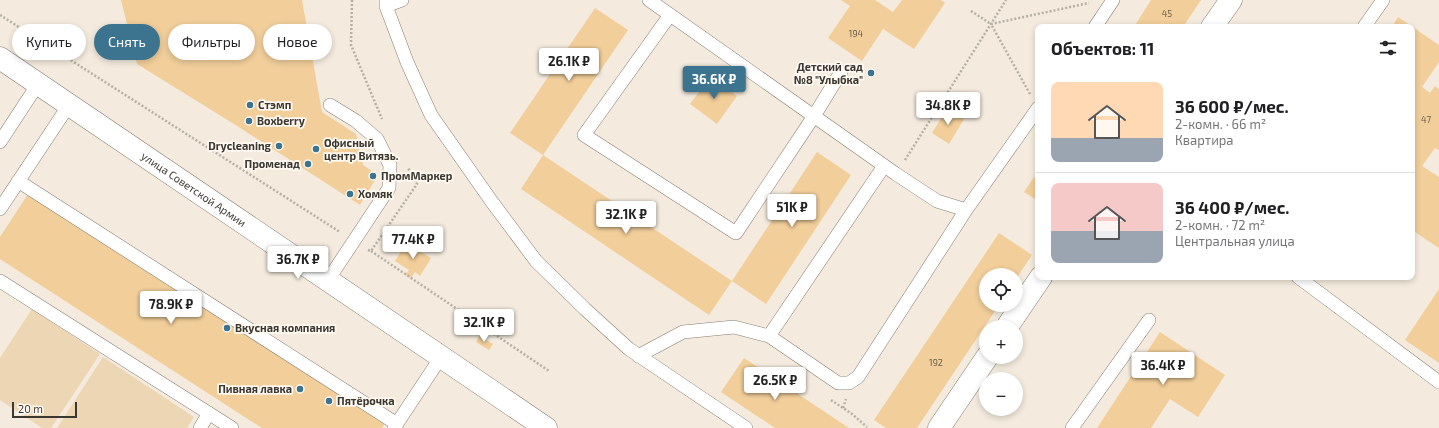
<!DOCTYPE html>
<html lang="ru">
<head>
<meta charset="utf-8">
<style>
  body { margin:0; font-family:"Exo 2",sans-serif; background:#f6f6f6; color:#202124; height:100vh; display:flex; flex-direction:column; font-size:15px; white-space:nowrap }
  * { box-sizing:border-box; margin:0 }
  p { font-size:13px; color:#757577 }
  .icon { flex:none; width:22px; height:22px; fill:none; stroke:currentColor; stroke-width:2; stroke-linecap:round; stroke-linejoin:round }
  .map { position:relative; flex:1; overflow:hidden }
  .side { position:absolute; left:1035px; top:24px; width:380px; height:256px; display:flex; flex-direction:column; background:#fff; border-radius:8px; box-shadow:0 2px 6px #0003 }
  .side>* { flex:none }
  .hud { position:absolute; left:12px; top:24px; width:380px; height:36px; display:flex; gap:8px }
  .tools { position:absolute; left:979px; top:268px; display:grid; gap:8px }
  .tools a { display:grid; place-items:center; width:44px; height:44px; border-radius:50%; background:#fff; box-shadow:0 2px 6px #0003; font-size:20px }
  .scale { position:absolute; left:12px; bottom:10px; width:65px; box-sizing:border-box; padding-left:4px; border:2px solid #3b3832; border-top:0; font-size:11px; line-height:14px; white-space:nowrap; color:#3b3832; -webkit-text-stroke:3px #fff9f1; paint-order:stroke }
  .price { position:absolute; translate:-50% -34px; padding:0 9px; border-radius:4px; background:#fff; color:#222; font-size:13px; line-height:26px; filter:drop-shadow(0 1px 2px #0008) }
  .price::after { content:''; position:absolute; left:50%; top:24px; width:12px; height:9px; margin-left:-6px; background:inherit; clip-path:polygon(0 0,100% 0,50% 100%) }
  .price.active { background:#3c738e; color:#fff }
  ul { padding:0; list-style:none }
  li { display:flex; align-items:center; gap:12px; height:100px; padding:0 16px }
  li+li { border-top:1px solid #e0e0e0 }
  li span { display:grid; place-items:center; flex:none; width:112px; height:80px; border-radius:8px; color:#555 }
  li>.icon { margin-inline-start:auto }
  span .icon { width:48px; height:48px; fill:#fffc; stroke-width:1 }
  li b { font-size:17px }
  h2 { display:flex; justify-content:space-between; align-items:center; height:48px; padding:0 16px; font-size:17px }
  .pill { padding:0 14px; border-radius:18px; background:#fff; box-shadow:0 2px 6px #0003; font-size:14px; line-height:36px }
  .pill.active { background:#3c738e; color:#fff }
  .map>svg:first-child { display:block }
</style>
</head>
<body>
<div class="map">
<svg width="1439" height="428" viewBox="0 0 1439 428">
  <rect width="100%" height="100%" fill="#f4ebde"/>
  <path fill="#edd6b3" d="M32,309L100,354L51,428H42L0,400V358Z
    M103,357L194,417L187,428H57Z"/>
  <path fill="#f1ce9a" d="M121,0H302L322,112L356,134L363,165L378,175L360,205L234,124L137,64Z
    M841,0H875L893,12L902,0H941L945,3L914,49L883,29L862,61L828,38L850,6Z
    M1151,0H1201L1183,27H1134Z
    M595,8L628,30L543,155L510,133Z
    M1398,17L1439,45V62L1422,87L1430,93L1435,86L1439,89V150L1435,148L1422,166L1439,177V248L1412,230V164L1415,159L1412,157V27H1392Z
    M711,76L737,96L717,124L690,104Z
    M947,109L964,119L949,144L932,133Z
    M817,152L851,175L766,304L732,281Z
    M543,155L732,281L709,315L521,189Z
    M1034,177L1038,180V201L1024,192Z
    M28,194L385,423L382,428H262L0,259V237Z
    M999,233L1032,255L1016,279V275H986V305H999L917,428H886L874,420Z
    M406,243L431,258L420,276L415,272L411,278L405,275L409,270L395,261Z
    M1439,289V363L1405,340Z
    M1160,332L1225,375L1198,417L1170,399L1151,428H1097Z
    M479,336L493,344L489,350L476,342Z
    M744,358L849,428H775L721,392Z"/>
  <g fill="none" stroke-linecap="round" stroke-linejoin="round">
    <defs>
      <path id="service" d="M386,0V6L407,62L431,115L492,202L536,261L585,309L629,349L746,428
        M649,0L896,174L937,201L966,210
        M386,6L402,0
        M670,15L584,135L736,233L814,116L841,72
        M1095,27L1113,0
        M1364,27L1383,0
        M0,142L38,84
        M18,181L397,424
        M0,209L69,105
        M1298,277L1439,382
        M328,280L389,188L390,165L377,139L356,121L330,105
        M0,281L232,428
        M769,336L884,166
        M638,356L683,332L734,327L769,336L838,383H849L858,377L966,210L1038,108
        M200,428L209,413
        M394,428L441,357
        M1072,428L1149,320"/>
      <path id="minor" d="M1212,27L1231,0
        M1007,327L1041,277
        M939,428L987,357"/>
      <g id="secondary">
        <path id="s1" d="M0,58L546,428"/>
      </g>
    </defs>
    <use href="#service" stroke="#877e73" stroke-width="14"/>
    <use href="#minor" stroke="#877e73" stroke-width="23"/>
    <use href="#secondary" stroke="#877e73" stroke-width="23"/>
    <path stroke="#b6afa4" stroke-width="2.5" stroke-dasharray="2 2" stroke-linecap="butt" d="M352,0L351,45L382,119
      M971,11L991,24
      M0,15L340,232
      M1030,94L991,24L1089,3
      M905,160L1006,0
      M368,250L371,251L417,184L408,168
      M371,251L549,371
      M831,400L852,414L867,427
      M843,408L846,399"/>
    <use href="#service" stroke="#fff" stroke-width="13"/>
    <use href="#minor" stroke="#fff" stroke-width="22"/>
    <use href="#secondary" stroke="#fff" stroke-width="22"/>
  </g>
  <g fill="#3c738e" stroke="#fff9f1" stroke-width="1.5">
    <circle cx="871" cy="73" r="4"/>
    <circle cx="250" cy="105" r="4"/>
    <circle cx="249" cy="121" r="4"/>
    <circle cx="279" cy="146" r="4"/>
    <circle cx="316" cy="149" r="4"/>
    <circle cx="308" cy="164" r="4"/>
    <circle cx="373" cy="176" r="4"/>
    <circle cx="350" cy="194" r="4"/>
    <circle cx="227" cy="328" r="4"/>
    <circle cx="300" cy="389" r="4"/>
    <circle cx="329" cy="401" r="4"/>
  </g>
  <g text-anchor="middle" stroke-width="3.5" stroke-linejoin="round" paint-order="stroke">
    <g font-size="9" fill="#685e4c">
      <text x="1167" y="17">45</text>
      <text x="856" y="37">194</text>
      <text x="1426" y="123">47</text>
      <text x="936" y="366">192</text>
    </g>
    <g font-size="11" font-weight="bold" fill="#3b3832" stroke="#fff9f1" text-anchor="start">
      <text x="863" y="71" text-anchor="end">Детский сад<tspan x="863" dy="13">№8 "Улыбка"</tspan></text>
      <text x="258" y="109">Стэмп</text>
      <text x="257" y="125">Boxberry</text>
      <text x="324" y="147">Офисный<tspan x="324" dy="13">центр Витязь.</tspan></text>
      <text x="271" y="150" text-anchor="end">Drycleaning</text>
      <text x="300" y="168" text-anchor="end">Променад</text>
      <text x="381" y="180">ПромМаркер</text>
      <text x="358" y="198">Хомяк</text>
      <text x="235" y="332">Вкусная компания</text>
      <text x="292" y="393" text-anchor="end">Пивная лавка</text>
      <text x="337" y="405">Пятёрочка</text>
    </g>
    <g font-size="11" fill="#3b3832" stroke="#fff9f1">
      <text dy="4" stroke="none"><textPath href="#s1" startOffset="234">улица Советской Армии</textPath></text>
    </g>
  </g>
</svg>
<div class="tools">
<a><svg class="icon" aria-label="locate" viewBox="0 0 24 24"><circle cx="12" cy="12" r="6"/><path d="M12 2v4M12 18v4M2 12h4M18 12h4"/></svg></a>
<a>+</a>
<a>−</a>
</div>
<div class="scale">20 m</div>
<b class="price" style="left:569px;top:82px">26.1K ₽</b>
<b class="price active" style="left:714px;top:100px">36.6K ₽</b>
<b class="price" style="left:948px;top:126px">34.8K ₽</b>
<b class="price" style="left:792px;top:228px">51K ₽</b>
<b class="price" style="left:626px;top:235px">32.1K ₽</b>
<b class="price" style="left:413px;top:260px">77.4K ₽</b>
<b class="price" style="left:298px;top:280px">36.7K ₽</b>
<b class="price" style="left:171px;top:325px">78.9K ₽</b>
<b class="price" style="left:484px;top:343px">32.1K ₽</b>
<b class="price" style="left:1163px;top:386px">36.4K ₽</b>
<b class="price" style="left:775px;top:401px">26.5K ₽</b>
<div class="hud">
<a class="pill">Купить</a>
<a class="pill active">Снять</a>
<a class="pill">Фильтры</a>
<a class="pill">Новое</a>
</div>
<section class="side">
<h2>Объектов: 11<svg class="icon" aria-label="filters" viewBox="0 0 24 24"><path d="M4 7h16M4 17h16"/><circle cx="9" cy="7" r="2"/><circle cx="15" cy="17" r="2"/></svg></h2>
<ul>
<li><span style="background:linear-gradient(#ffd9b3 70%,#9aa5b1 0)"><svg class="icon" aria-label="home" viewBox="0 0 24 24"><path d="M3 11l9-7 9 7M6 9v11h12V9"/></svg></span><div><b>36 600 ₽/мес.</b><p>2-комн. · 66 m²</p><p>Квартира</p></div></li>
<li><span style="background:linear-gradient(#f6c9c9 60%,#9aa5b1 0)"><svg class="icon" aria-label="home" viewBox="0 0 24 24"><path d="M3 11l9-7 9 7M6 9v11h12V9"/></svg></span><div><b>36 400 ₽/мес.</b><p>2-комн. · 72 m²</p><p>Центральная улица</p></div></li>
</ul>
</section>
</div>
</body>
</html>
